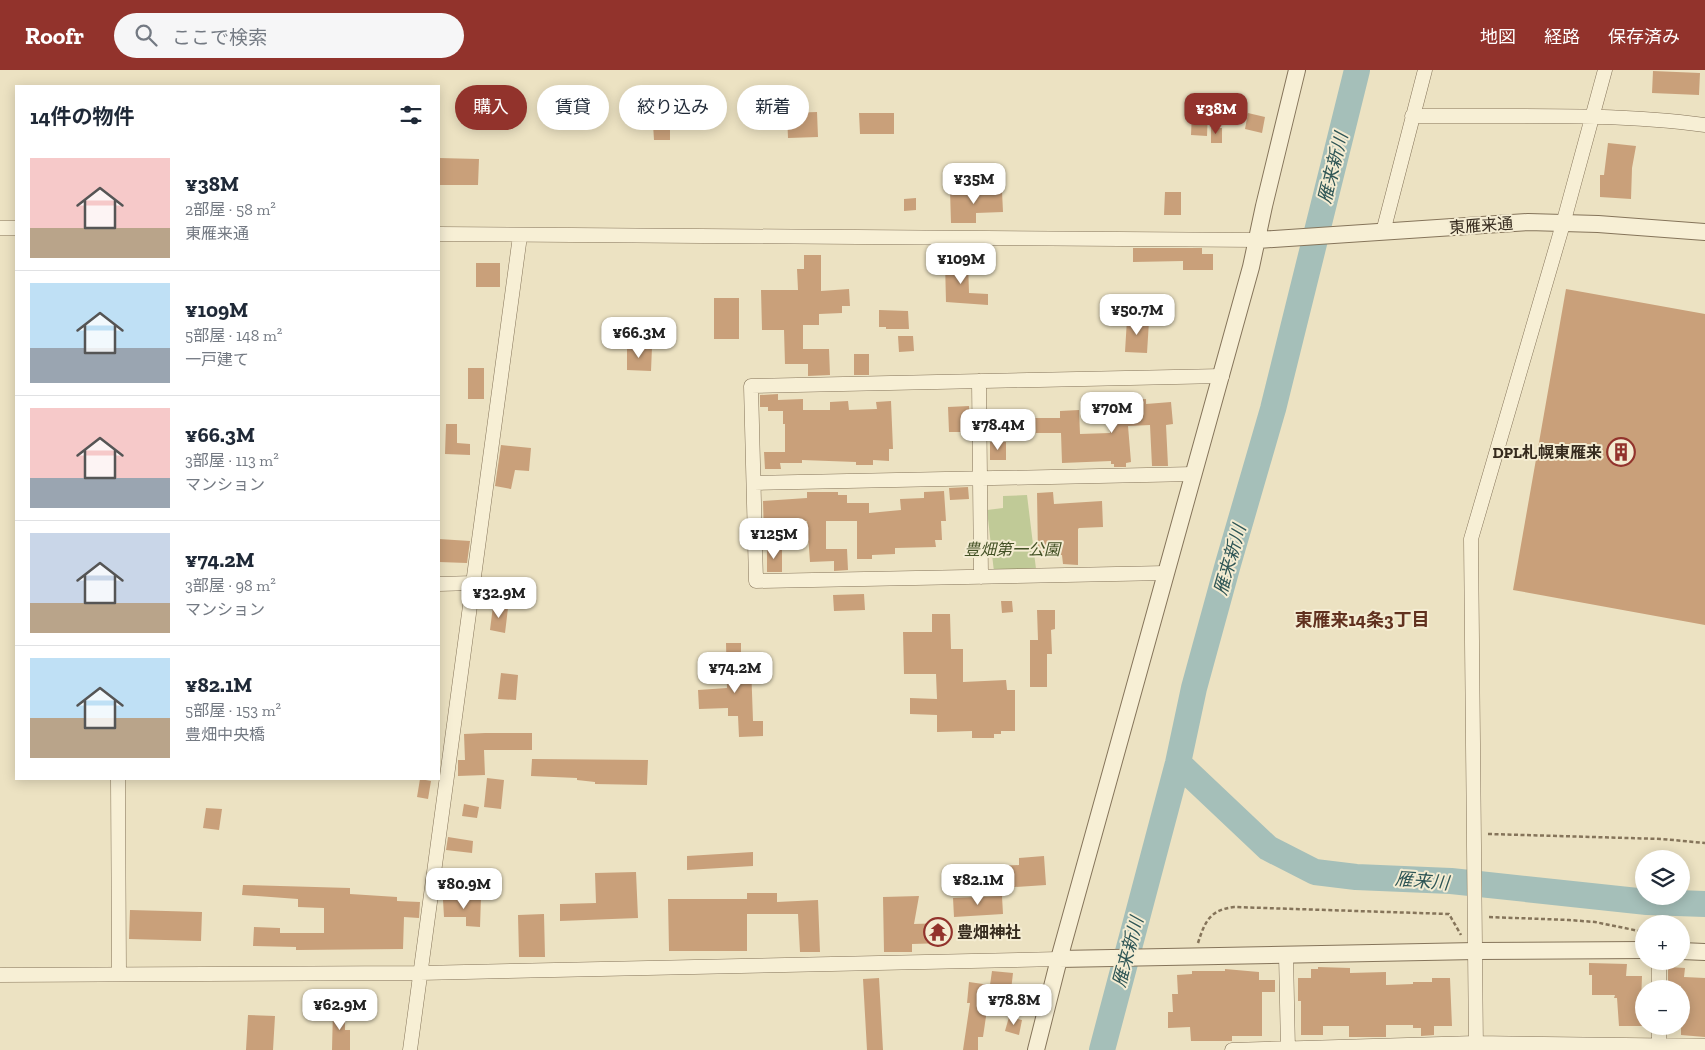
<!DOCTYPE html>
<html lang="ja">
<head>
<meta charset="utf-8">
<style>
  body { margin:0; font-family:"Zilla Slab","Noto Sans JP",serif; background:#f6f6f7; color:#1f2937; height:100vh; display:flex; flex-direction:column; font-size:19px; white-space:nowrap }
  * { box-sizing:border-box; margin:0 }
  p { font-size:16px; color:#747a83 }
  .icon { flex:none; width:28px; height:28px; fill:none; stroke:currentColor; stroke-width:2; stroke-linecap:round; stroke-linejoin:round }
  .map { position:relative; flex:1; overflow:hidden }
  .drawer { position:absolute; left:15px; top:15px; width:425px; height:695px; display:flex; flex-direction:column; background:#fff; border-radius:0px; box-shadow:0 2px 12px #0003 }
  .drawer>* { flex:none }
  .banner { position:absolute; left:455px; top:15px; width:475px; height:45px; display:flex; gap:10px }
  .buttons { position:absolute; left:1635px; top:780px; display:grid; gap:10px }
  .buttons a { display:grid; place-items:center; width:55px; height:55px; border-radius:50%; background:#fff; box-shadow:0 2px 12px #0003; font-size:25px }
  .price { position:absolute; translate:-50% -42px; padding:0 11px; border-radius:10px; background:#fff; color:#222; font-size:16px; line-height:32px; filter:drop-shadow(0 1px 2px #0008) }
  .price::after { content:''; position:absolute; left:50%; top:30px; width:15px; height:11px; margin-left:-8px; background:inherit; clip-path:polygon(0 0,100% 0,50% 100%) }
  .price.on { background:#92332c; color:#fff }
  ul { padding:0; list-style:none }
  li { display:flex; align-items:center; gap:15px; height:125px; padding:0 15px }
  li+li { border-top:1px solid #e0e1e3 }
  li span { display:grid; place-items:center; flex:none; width:140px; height:100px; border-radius:0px; color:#555 }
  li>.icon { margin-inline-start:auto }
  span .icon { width:60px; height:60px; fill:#fffc; stroke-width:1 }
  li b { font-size:21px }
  h2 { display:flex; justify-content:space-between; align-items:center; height:60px; padding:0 15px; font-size:21px }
  .tag { padding:0 18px; border-radius:22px; background:#fff; box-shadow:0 2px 12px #0003; font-size:18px; line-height:45px }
  .tag.on { background:#92332c; color:#fff }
  header { display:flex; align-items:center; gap:30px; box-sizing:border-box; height:70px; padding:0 25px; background:#92332c; color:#fff }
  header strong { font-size:24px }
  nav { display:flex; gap:28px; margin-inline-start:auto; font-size:18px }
  .search { width:350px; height:45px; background:#f6f6f7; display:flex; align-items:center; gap:12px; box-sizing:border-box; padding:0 18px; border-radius:28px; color:#747a83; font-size:19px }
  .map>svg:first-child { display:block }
</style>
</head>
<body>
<header>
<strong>Roofr</strong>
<div class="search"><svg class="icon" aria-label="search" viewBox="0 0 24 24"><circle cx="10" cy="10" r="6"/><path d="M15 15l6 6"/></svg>ここで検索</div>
<nav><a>地図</a><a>経路</a><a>保存済み</a></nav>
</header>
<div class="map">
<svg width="1705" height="980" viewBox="0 0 1705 980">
  <rect width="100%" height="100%" fill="#ece2c2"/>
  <path fill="#c0ca97" d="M1027,425L1036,499L994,502L987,440L1003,438V426Z"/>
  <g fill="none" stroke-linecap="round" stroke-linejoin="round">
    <path stroke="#a5bfb9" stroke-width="26" d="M1178,693L1268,778L1315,802L1356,807L1451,811L1647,832L1705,834
      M1102,980L1178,693L1194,618L1228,494L1273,339L1357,0"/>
  </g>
  <path fill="#c9a07a" d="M1653,1L1700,3L1699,25L1652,23Z
    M639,39H652V43H670V70H654L653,54H639Z
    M1192,41L1208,42L1207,66L1191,65Z
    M817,42L818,67L788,68L787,43Z
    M859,43H894V64H860Z
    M1248,43L1265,47L1262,63L1245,59Z
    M1211,58H1222V73H1211Z
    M1608,73L1636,76L1632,98L1631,129L1600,127V105H1604Z
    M439,88L479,89L478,115H439Z
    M975,119V122L1002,121L1003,142L976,143V153H951L950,120Z
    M1165,122H1181V145H1164Z
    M916,128V140L904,141V129Z
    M1133,178H1202V184H1213V200H1183V191L1133,192Z
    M804,185H821V221L849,219L850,236H842V243L819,244V255H803V279H829L830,305L808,306V294H785L784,260H762L761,220H798L797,199H804Z
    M968,191L969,223L988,224V235L946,232L945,192Z
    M476,193H500V217H476Z
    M1566,219L1705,244V555L1513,520Z
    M714,228H739V269H714Z
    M879,240L908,241L909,259H886V257H879Z
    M1127,249L1149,251L1147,283L1125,282Z
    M898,266H913L914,281L899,282Z
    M627,277H652L651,301L627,300Z
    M854,284H869V305H854Z
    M468,298H484V329H468Z
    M778,324V330L803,329V340H799H830V332L848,331L849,340L877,339L876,332L891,331L893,379H889V391L873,390V395H856V392L802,390V393H780L781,399H765L764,382H785V354H783V341H768V337H760V325Z
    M1146,329V334L1171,332L1173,354L1166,355L1168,396H1152L1150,355L1128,356L1131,392L1126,393V397H1114V394H1111V391L1062,393L1061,363H1036L1035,348H1060V341L1079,340L1080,364L1110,363L1109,338L1130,337L1129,330Z
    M969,336L970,362H949L948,337Z
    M446,354H457V373L470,374V385L445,384Z
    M990,372H1006V390H990Z
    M501,375L531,378L529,401L515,400L511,419L495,416Z
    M968,417L969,429L950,430L949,418Z
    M944,421L946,451H941L942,470H935L936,477L895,478V484L872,485V489H857V451H826V479H847L848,500L834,501V491L810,492L807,451H776L777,465L764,466L763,431L807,428V422H838V425H847V433H869V443L901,440L900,429L924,428V422Z
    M1053,422L1054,434L1102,431L1103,457L1079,458L1078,459V495L1063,494L1062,485L1038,486L1037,423Z
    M439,469L470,471L467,493L439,492Z
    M767,478H782V502H767Z
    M864,524L865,540L834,541L833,525Z
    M1001,531H1012L1013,542L1002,543Z
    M493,536L508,538L505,563L490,560Z
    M1037,540H1055V559L1051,560L1052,584H1047V617H1030V570H1038Z
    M932,544H950L951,579H963V612L1006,610L1007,620H1015V661H1001V664H994V668H972V661L937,662V645L910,644V628L937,629L936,604H904L903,562H932Z
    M726,573H741V595H751L753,651H763V666L739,667L738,646H728V638L699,639L698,620L727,618Z
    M501,603L518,605L516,630L498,629Z
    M485,663H532V680H484L485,705L458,706V690H465L464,664Z
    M532,689L648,690L647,715L595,714V712L577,710V708L531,706Z
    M487,708L504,710L501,739L484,737Z
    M420,709L431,711L428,729L417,727Z
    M464,734L479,737L477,748L462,746Z
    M206,738L222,739L219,760L203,758Z
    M448,767L473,771L472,783L446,780Z
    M753,782V796L687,800V786Z
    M1044,786L1046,815L998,818L997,796L1019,795V788Z
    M636,802L638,848L560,851V834L596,833L595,803Z
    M243,815L350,818V824L397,827V831L420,832L419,848L404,847L403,879L296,880V877L253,876L254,857L280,858V863H324V838L298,837V829L242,825Z
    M747,823H777V832L818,830L820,882H800L798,844H747V881H669L668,829H747Z
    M919,826L914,854L945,853L946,873L912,874V882H884L883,827Z
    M1002,826L1003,844L954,847L953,828Z
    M481,827L480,857L466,856V847H444L443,830Z
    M130,840L202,842L201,871L129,869Z
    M544,844L545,887H519L518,845Z
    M1589,893L1627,894L1626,906H1642L1641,933H1643L1644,956H1619L1617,928H1614L1615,925H1592V905H1589Z
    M1318,897L1350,898V903L1386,902V915L1413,914V912H1432V908H1450L1452,956H1434V965L1421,966V958H1413V955H1386V967H1349V956H1323V965H1301V931H1298V908H1311V899H1318Z
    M1668,897L1685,898L1684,907L1705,908V967L1681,965V916L1668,915Z
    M1225,899L1259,902V910H1275V922H1262V966H1232V971H1191L1190,957L1168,958V942H1173L1172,924H1178L1177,905L1192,904V901H1225Z
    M992,901L1013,903L1010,929L989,926L983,967H978V980H963L970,933H967L969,912L990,915Z
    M879,908L883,980H867L863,909Z
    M333,939H345V960H350V980H332Z
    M248,945L275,946L273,980H246Z
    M1009,947L1022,950L1019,965L1005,961Z"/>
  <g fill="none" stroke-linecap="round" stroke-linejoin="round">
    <defs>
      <path id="minor" d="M1412,46C1508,47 1610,42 1705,55
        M0,158H16
        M1383,162L1425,0
        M439,164L1258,170
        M979,311L981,507
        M754,413L1194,404
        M1166,503L756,511L751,316L1222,306
        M439,514L473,513
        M118,709L119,904
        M1286,884L1288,980
        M1659,891V919
        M0,905L420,903L1059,889
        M1659,956V980
        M410,980L520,166
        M1232,980L1476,973L1705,976
        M1476,980L1471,469L1563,154L1605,0"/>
      <path id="tertiary" d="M1258,170L1528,152L1598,154L1705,162
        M1681,881L1705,882
        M1059,889L1476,881L1644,880
        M1036,980L1059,889L1251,197L1264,136L1297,0"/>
    </defs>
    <use href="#minor" stroke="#85745a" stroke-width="15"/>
    <use href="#tertiary" stroke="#85745a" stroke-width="18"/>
    <path stroke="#85745a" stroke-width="2.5" stroke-dasharray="4 2.5" stroke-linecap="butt" d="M1488,764L1662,769L1705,773
      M1489,847L1569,850L1595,852L1644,862
      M1198,873C1205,851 1210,840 1234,837L1449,844L1461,865"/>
    <use href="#minor" stroke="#f7efd5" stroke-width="14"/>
    <use href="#tertiary" stroke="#f7efd5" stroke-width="16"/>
  </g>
  <defs>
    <symbol id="building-ring" viewBox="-11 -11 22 22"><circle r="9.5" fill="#f4ecd2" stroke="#92332c" stroke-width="1.5"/><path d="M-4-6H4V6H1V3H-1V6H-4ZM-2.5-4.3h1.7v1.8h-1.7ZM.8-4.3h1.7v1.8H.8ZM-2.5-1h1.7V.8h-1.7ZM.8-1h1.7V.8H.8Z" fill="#92332c"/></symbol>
    <symbol id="temple-ring" viewBox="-11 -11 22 22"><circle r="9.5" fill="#f4ecd2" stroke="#92332c" stroke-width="1.5"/><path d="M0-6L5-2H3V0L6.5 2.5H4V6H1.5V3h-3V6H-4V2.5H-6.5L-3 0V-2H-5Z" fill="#92332c"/></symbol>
  </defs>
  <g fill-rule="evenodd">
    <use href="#building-ring" x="1605" y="366" width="32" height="32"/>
    <use href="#temple-ring" x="922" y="846" width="32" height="32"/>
  </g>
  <g text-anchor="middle" stroke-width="4" stroke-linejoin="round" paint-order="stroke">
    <g font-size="16" fill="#362b1e" stroke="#f4ecd2">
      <text transform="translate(1481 155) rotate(-4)" y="6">東雁来通</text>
    </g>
    <g font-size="16" font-weight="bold" fill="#362b1e" stroke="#f4ecd2" text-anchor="end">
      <text x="1602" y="388">DPL札幌東雁来</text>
      <text x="957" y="868" text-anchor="start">豊畑神社</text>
    </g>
    <g font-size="16" font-style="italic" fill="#435125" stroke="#f4ecd2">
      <text x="1012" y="485">豊畑第一公園</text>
    </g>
    <g font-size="18" font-style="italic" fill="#2e5555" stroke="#f4ecd2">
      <text transform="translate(1333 98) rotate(-76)" y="6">雁来新川</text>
      <text transform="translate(1230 490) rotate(-74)" y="6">雁来新川</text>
      <text transform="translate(1422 811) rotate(5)" y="6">雁来川</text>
      <text transform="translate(1128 882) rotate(-75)" y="6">雁来新川</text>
    </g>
    <g font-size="18" font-weight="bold" fill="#61311f" stroke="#f4ecd2">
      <text x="1362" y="556">東雁来14条3丁目</text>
    </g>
  </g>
</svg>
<div class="buttons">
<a><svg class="icon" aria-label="layers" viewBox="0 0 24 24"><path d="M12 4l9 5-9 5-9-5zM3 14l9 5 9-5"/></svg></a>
<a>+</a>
<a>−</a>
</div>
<b class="price on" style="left:1216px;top:65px">¥38M</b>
<b class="price" style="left:974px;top:135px">¥35M</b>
<b class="price" style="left:961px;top:215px">¥109M</b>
<b class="price" style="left:1137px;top:266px">¥50.7M</b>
<b class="price" style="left:639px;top:289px">¥66.3M</b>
<b class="price" style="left:1112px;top:364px">¥70M</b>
<b class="price" style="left:998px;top:381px">¥78.4M</b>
<b class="price" style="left:774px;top:490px">¥125M</b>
<b class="price" style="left:499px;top:549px">¥32.9M</b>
<b class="price" style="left:735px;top:624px">¥74.2M</b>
<b class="price" style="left:978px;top:836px">¥82.1M</b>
<b class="price" style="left:464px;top:840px">¥80.9M</b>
<b class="price" style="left:1014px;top:956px">¥78.8M</b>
<b class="price" style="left:340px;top:961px">¥62.9M</b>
<div class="banner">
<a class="tag on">購入</a>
<a class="tag">賃貸</a>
<a class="tag">絞り込み</a>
<a class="tag">新着</a>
</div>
<section class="drawer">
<h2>14件の物件<svg class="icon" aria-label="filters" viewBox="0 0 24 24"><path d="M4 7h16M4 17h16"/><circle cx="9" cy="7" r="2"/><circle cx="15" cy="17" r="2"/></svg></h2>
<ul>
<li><span style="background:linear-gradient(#f6c9c9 70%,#b9a48a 0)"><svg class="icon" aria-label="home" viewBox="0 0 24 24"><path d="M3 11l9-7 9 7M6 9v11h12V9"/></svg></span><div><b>¥38M</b><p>2部屋 · 58 m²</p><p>東雁来通</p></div></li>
<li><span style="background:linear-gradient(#bfe0f5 65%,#9aa5b1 0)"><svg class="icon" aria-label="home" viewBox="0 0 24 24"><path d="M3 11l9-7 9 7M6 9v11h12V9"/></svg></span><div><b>¥109M</b><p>5部屋 · 148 m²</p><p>一戸建て</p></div></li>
<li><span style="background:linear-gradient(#f6c9c9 70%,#9aa5b1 0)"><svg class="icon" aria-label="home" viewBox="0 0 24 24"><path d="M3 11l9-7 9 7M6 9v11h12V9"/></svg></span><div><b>¥66.3M</b><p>3部屋 · 113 m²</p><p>マンション</p></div></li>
<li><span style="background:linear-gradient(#c9d6e8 70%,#b9a48a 0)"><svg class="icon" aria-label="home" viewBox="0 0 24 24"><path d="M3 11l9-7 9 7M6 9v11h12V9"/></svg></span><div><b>¥74.2M</b><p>3部屋 · 98 m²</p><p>マンション</p></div></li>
<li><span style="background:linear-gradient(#bfe0f5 60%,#b9a48a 0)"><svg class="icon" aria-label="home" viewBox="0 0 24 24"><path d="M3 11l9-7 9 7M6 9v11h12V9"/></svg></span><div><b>¥82.1M</b><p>5部屋 · 153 m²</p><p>豊畑中央橋</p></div></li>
</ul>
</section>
</div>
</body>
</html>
